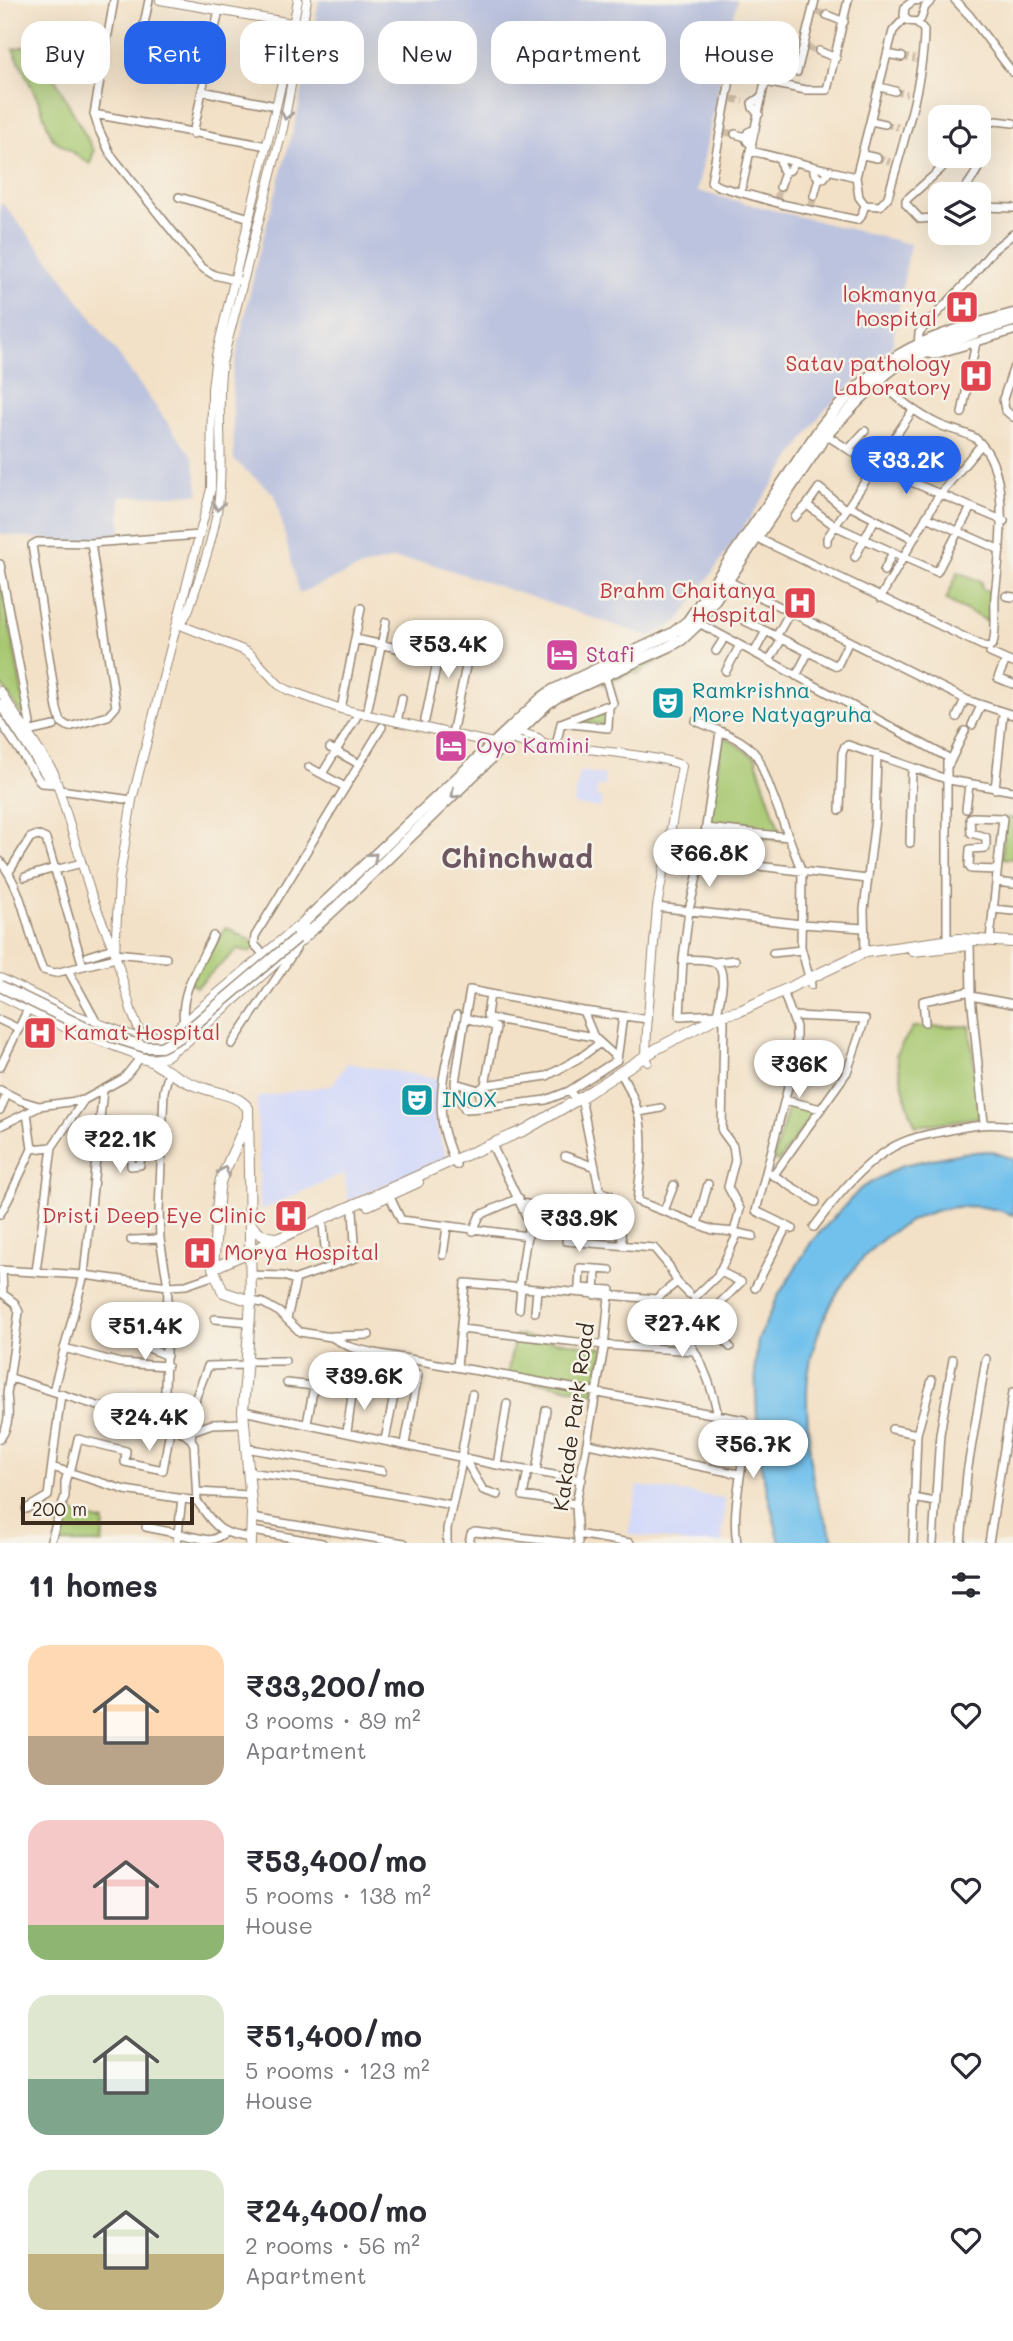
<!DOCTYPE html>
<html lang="en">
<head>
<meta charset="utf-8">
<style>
  body { margin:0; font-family:Mali,sans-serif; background:#f7f7f7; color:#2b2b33; height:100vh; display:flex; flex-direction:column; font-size:26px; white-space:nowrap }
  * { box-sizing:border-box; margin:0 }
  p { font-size:23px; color:#7c7c81 }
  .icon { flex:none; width:38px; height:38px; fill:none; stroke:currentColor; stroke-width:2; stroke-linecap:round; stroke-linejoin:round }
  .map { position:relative; height:1543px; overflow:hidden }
  .sheet { display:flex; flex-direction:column; background:#fff; flex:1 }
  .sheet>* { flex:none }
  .top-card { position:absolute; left:21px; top:21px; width:971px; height:63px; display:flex; gap:14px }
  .buttons { position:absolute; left:928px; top:105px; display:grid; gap:14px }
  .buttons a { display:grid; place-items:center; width:63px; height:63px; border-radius:14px; background:#fff; box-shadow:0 7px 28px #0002; font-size:35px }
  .scale { position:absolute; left:21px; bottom:18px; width:173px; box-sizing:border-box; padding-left:7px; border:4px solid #3b2a1e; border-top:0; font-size:19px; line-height:24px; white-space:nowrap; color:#3b2a1e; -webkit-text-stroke:5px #f7f3e8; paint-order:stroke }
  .price { position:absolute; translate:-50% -60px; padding:0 16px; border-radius:24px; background:#fff; color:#222; font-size:23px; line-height:46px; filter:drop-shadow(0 2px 4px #0008) }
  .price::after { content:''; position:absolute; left:50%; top:42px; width:21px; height:16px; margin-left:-10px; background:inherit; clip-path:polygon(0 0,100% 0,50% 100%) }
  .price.current { background:#2563eb; color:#fff }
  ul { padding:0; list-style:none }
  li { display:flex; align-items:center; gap:21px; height:175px; padding:0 28px }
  li span { display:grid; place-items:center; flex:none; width:196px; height:140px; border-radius:21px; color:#555 }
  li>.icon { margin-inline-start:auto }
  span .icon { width:84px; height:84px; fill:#fffc; stroke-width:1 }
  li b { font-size:30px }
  h2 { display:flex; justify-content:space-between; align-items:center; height:84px; padding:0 28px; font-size:30px }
  .pill { padding:0 24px; border-radius:21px; background:#fff; box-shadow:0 7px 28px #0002; font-size:24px; line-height:63px }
  .pill.current { background:#2563eb; color:#fff }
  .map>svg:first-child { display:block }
</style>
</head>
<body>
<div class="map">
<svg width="1013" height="1543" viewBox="0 0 1013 1543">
  <rect width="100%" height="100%" fill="#f7f3e8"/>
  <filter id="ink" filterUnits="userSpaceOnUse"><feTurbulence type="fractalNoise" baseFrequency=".0143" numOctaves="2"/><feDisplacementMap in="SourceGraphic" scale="14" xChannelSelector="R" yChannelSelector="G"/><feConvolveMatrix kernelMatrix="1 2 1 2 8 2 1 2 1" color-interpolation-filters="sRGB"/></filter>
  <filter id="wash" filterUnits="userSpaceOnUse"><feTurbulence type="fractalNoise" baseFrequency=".00686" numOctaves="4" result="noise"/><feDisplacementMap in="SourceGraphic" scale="28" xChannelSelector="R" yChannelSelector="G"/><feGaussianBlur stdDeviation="1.57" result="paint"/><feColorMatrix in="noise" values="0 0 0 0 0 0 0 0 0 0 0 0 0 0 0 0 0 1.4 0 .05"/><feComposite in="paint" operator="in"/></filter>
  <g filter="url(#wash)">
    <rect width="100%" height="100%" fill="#f3e1c7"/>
    <path fill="#d3d9f9" d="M579,771L605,775L604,787L598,786L596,797L602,798L600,808L574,805Z
      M347,1063L441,1079L434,1118L446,1158L348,1201L344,1173L260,1211L257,1097L332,1085Z
      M638,1486L725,1498L722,1543H690L628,1534Z"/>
    <path fill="#bcc3de" d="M319,0H737L697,191L910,244L892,346L822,413L679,621L650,637L429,563L394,559L362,567L299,593L275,495L234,460L232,376L257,260L298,112Z
      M0,203L3,204L54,266L193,458L199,494L120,497L121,538L67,542L0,534Z"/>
    <path fill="#a7c871" stroke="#717948" stroke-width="2" d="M36,44L94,151L90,164L52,138L39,102L13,49Z
      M0,570L28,725L0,682Z
      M958,572L982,582L981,588L990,592L987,621L946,600Z
      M699,624L708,630L638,674L633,672L604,685L602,679Z
      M607,709V726L579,721Z
      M722,735L755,757L783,841L709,830Z
      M1005,818H1013V859L1002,858Z
      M226,927L257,944L251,952L238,949L196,987L189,982Z
      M970,1026L979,1117L916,1126C905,1103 902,1079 896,1054L913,1027Z
      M789,1105L814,1112L778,1162L773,1160Z
      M574,1217L612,1223L618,1244L570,1239Z
      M515,1335L604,1348L596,1393L507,1376Z
      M66,1511L104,1522L102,1543H55Z"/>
    <path fill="#72c1ec" stroke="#567685" stroke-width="2" d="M990,1151L1013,1159V1215C910,1175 819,1282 808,1376C805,1400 810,1476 817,1498C822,1513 830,1527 834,1543H780L762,1471L758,1447L755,1367L758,1340L778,1296L812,1241L861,1188L903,1165L962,1153Z"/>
  </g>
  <g filter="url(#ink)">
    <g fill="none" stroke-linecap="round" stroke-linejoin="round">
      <path stroke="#cebca5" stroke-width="7" stroke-dasharray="7 3.5" stroke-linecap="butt" d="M817,12L827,15
        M807,48L819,51
        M902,57L915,59
        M895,91L907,94
        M732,99L743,101
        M885,124L898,127
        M724,132L735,134
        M877,158L890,162
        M777,199L780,187
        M811,207L814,196"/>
      <defs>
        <path id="minor" d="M114,0L94,114L99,130L111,155L201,267L214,275L239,281
          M815,0L797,72L741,62L735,63L732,69L711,182L718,186L781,204L857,220L861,217L865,205
          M922,0L913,1L905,7L904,15L908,21L917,22L921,19L925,7L932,0
          M955,0L970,16L1013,73
          M827,15L844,22
          M905,18L893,31L856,177L859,197L865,205L880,206L888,197C902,147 924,80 924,30L917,22
          M142,34L149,0
          M819,51L836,58
          M888,54L902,57
          M176,63L206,70
          M765,82L806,90H827L848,0
          M880,87L895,91
          M202,91L276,106
          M94,114L267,146
          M759,114L753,108L752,103L762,96
          M871,121L885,124
          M978,126L996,121L1013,123
          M193,134L219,10
          M735,134L746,137
          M752,146L747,141L746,137L748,132L755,129
          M751,151L856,177
          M863,155L877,158
          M780,158L782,169L785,172L790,170L795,162
          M814,167V172L819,178H824L830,170
          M780,187L785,172
          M741,192L768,68
          M961,194C971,181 987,159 985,142L978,140
          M814,196L819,178
          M179,197L250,218
          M983,207L1013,208
          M940,213L932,218L920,219L906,204V200L941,169L950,156
          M918,346L919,333L922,329L968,281L993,250L1013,234
          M923,353L934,355L1013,331
          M1013,369L1003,399L1005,410L1013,417
          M962,413L976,342
          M826,435L876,467L1004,521
          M849,449L865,431
          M807,505L819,488L846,510
          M849,506L914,539
          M795,517L807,505L835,526L937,572L970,509
          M926,517L1000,550
          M757,538L983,646L989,647L993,644C997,628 994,611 995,595C1000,549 1013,468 975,438C965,432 951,430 940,425C916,414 898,398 879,381
          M827,542V538L913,410
          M91,543L116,707L108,716L69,727L61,722L57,709L32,545L37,542L91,543L200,535
          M855,557L875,519
          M0,564L29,718L30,723L26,731
          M884,571L893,552
          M728,581L967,700L1013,715
          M1006,596L1013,597
          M880,598L939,495L981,445
          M743,620L837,666L849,641
          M697,622L947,757V943
          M776,637L790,612
          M355,639L467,663
          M408,651L414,629
          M716,651L725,637
          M754,653L766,631
          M990,653L1013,663
          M1006,660L998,678L1013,684
          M769,661L782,639
          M726,671L740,645
          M605,676L613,703L608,707
          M796,676L808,653
          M605,706L609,708L608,728L561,723Z
          M368,708L386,622
          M341,709L361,608
          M957,717L965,699
          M425,720L443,634
          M0,721L41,783L57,784
          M696,721C718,731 750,739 760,762L802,872L801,947L811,985
          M397,722L402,698
          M972,725L981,706
          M27,732L54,726
          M720,732L701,860L689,910L683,959L680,1016L717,1014L724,1021L722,1131L733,1146L735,1160L728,1187L740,1209L734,1232L738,1233L718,1275L694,1298L695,1308L730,1347
          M452,734L472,637
          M556,746L561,723
          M330,748L359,764
          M949,764L965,731
          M309,767L345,787
          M322,774L356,718
          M995,789L1003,714
          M60,790L132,800
          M966,809L969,785
          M840,810L842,753L845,746L848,745L949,780L1013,791
          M706,828L789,837
          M910,843L912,767
          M667,855L867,879
          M0,861C25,891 27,935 43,970L55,973L116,958
          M55,870L82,863
          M9,872L30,838L37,835L46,839L83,966
          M25,877L55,868
          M996,882L1013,884
          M657,907L801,924L864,928
          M993,909L1013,911
          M990,939L1003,818L972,817L970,818L971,833L986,837V848L970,849L969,866L971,869L997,870
          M970,942L971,996L984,1123
          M865,952L864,910L875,819L877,754
          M115,953L166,958
          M773,953L802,950
          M264,955L254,944L255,936L382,727
          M88,956L113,948
          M683,959C691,960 710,958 717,964C728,974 719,1002 717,1014
          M714,962L735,960
          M68,970L98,1025
          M783,991L796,1027V1056L756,1211L793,1229
          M971,996L1013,1004
          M583,1011L623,1016
          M465,1018L470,990L490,994
          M0,1020L19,1029
          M925,1022L923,1001L971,991
          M184,1024C179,992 199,965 213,936
          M594,1037L583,1011L490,994L487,1015L489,1018L594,1037L616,1057
          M600,1043L581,1057L547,1076L485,1085L479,1090L482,1108L546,1100L569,1091L617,1060L623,1016L648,1019
          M232,1044L296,949
          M0,1067L30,1005
          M620,1072C649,1119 643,1149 637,1201L713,1230L734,1232
          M455,1083L465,1018L491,1025L496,1028L485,1085
          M0,1090L22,1101L39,1106L84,1100L124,1078L140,1058
          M479,1090L455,1083L456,1092L465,1109L482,1108
          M569,1091L577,1100L582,1103L599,1188L602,1192L610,1195
          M785,1100L821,1109
          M0,1110L7,1094
          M639,1112L661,1108
          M27,1113L32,1149
          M100,1121L132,1123L131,1166L140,1165L141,1154
          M0,1126L39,1107
          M492,1145L529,1222L519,1288
          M565,1156L595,1167
          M456,1165C450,1151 443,1134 442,1118C438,1085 450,1048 457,1015
          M770,1173L816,1202
          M773,1176L847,1072L865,1019L793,1016
          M388,1193L401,1220L528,1236
          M521,1203L610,1221L620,1229L623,1246
          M664,1211L674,1185
          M0,1214L8,1200L32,1149L52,1147
          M697,1224L708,1184
          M323,1225L325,1247
          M814,1227C835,1199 858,1169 888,1150C906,1138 929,1134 950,1130C977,1125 985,1123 1013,1126
          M473,1231L480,1215L519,1198
          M738,1233L753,1236
          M131,1240L160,1239
          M572,1242L576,1212
          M443,1255L447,1227
          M596,1269L610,1270
          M0,1270L84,1275L168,1286L186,1285L215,1275
          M36,1272L52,1147L84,1100
          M250,1275L284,1276L295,1280
          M677,1282L689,1294
          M755,1288L787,1226
          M595,1295L596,1269L580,1268L579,1288H580L611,1290
          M656,1299C690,1340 707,1363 718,1415
          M251,1301L263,1303L279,1312L300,1332L331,1337L350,1347L374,1353L507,1376L744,1420C748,1461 730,1502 737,1543
          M720,1304L731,1315
          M130,1309L168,1316
          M519,1309L521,1288
          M535,1312L537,1290
          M215,1319L250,1322
          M287,1319L296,1279L356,1258L353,1211
          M704,1319L741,1282L719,1271
          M461,1329L604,1345L694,1351
          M332,1336L369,1335
          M135,1342L167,1356
          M64,1348L120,1363L167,1366
          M247,1361H285
          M457,1367L465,1283L656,1299L677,1282L669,1266L654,1248L566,1241
          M11,1378L98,1406L171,1424L191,1439L194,1445L197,1501
          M287,1383L314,1386
          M53,1391L84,1275L103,1090
          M243,1411L497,1465L582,1480
          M164,1422L168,1286L160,1239L159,1211L164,1091L169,1072
          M307,1423L315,1381
          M892,1429L917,1434
          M192,1431L212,1424L244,1423
          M347,1432L353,1388
          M0,1439C10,1426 9,1410 7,1394L19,1312L15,1303L3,1294L2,1270
          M191,1439L196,1397L208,1366L247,1365
          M385,1440L394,1396
          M405,1444L418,1375
          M588,1444L739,1474
          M245,1448L382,1471
          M461,1457L472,1394
          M464,1458L483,1490L498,1495
          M497,1465L507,1404
          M52,1467L125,1490L197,1501C216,1527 218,1534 252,1538
          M528,1470L523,1496L576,1504
          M247,1472L318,1481L452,1505
          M536,1472L546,1410
          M70,1473L78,1439L126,1451L125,1462L163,1470L171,1424
          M197,1492L250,1495
          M914,1498L935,1502
          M26,1509L48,1496L61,1394
          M252,1518L404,1543
          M146,1527L208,1540L214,1539L225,1533
          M253,1531L322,1543
          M577,1534L630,1543
          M50,1543L65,1496V1482L68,1472
          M177,1543L182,1498
          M447,1543V1529L463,1457
          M469,1543L471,1534L475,1532L570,1543
          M578,1543L576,1504L604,1348L609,1296
          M913,1543L917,1434L932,1380
          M933,1543L940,1434L953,1359
          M961,1543L967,1473L986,1359
          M989,1543L1013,1392"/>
        <path id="tertiary" d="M160,0L298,24
          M178,624L243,650L251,655L279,685L288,690L341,709L497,744
          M180,625L188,612C200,575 215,536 219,498C224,453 216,408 222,363L283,128L307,0
          M0,691L54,773L92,897L115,953L132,1013L141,1035
          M0,704L48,778L57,784
          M516,731L538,738L543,744
          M509,738L535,747L543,744C563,747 674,757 682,766L657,907L647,1029L646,1056L648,1062
          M115,953L119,881L132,800L211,489L212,388L216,356L281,86L298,0"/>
        <path id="secondary" d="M913,951L968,945
          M0,979L73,1015L135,1038
          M0,994L68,1028L133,1052
          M141,1035L165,1039L172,1047L170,1053C158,1063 132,1063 131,1043L135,1038Z
          M165,1039L305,921
          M172,1050L184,1043L308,934
          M148,1059C164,1069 180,1080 197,1086C214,1093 236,1093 248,1108L251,1301L243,1411L252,1514L251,1543
          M248,1119L221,1179L219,1188L213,1268L223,1292L251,1301
          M368,1205L418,1182
          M250,1222C255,1234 265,1238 277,1238
          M213,1268L447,1163L525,1130L577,1100L658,1048L721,1015L740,1011L865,952L959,939L1013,942"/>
        <path id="primary" d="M298,937L313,929L356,889L548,703L557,697L668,647L681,640L699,623L826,435L857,402L887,373L903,361L977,332L1013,321
          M297,938L305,921L543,697L553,690L673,633L688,621L821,427C840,403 870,373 896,357C926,337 978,323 1013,314"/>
      </defs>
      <use href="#minor" stroke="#978672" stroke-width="10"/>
      <use href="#tertiary" stroke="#978672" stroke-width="10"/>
      <use href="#secondary" stroke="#978672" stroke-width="12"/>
      <use href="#primary" stroke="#978672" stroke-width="13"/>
      <use href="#minor" stroke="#fff" stroke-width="7"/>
      <use href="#tertiary" stroke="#fff" stroke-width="8"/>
      <use href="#secondary" stroke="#fff" stroke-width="10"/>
      <use href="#primary" stroke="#fff" stroke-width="10"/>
      <defs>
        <path id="primary-bridge" d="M0,986L88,1029L145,1047H161L180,1037L297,938"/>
      </defs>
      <use href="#primary-bridge" stroke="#978672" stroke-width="13" stroke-linecap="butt"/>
      <use href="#primary-bridge" stroke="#fff" stroke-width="10"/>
    </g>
    <defs><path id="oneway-chevron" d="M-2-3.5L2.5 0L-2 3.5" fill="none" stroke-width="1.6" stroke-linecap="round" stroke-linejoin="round" transform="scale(1.75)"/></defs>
    <g stroke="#a79f9a">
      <use href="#oneway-chevron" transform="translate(286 115) rotate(103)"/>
      <use href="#oneway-chevron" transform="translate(218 506) rotate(99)"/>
      <use href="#oneway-chevron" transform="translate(455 794) rotate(136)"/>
      <use href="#oneway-chevron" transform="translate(373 857) rotate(-43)"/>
      <use href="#oneway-chevron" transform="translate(224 1171) rotate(-68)"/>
    </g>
  </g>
  <defs>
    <symbol id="hospital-square" viewBox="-11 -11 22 22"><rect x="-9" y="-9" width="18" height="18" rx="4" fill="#e0444e" stroke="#f7f3e8"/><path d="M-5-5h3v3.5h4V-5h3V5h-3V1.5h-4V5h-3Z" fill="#fff"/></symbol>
    <symbol id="hotel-square" viewBox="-11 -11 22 22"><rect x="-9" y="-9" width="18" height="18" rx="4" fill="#d1479c" stroke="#f7f3e8"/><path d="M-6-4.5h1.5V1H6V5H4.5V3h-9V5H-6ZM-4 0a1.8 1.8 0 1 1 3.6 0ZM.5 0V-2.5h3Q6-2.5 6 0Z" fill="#fff"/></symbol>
    <symbol id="theatre-square" viewBox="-11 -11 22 22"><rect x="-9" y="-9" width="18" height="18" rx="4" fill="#0f9aa8" stroke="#f7f3e8"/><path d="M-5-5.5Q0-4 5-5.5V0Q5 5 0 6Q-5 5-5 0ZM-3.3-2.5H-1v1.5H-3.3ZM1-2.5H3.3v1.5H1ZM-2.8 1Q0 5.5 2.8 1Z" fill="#fff"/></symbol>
  </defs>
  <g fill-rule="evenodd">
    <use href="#hospital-square" x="943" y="288" width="38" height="38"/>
    <use href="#hospital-square" x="957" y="357" width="38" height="38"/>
    <use href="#hospital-square" x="781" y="584" width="38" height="38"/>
    <use href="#hotel-square" x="543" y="636" width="38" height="38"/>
    <use href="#theatre-square" x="649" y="684" width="38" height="38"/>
    <use href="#hotel-square" x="432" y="727" width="38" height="38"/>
    <use href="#hospital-square" x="21" y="1014" width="38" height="38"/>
    <use href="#theatre-square" x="398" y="1081" width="38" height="38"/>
    <use href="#hospital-square" x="272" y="1197" width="38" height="38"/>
    <use href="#hospital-square" x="181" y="1234" width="38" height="38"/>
  </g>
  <g text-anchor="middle" stroke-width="5" stroke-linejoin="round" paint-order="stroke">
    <g font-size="21" fill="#be3a42" stroke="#f7f3e8" text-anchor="end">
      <text x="937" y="302">lokmanya<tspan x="937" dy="24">hospital</tspan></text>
      <text x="951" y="371">Satav pathology<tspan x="951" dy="24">Laboratory</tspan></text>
      <text x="776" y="598">Brahm Chaitanya<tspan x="776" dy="24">Hospital</tspan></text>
      <text x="64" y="1040" text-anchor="start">Kamat Hospital</text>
      <text x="266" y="1223">Dristi Deep Eye Clinic</text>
      <text x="224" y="1260" text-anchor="start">Morya Hospital</text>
    </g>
    <g font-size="21" fill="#b23c85" stroke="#f7f3e8" text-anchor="start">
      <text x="586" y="662">Stafi</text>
      <text x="476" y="753">Oyo Kamini</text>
    </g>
    <g font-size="21" fill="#0d838f" stroke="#f7f3e8" text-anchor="start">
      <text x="692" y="698">Ramkrishna<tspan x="692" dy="24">More Natyagruha</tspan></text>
      <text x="442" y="1107">INOX</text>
    </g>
    <g font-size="21" fill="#3b2a1e" stroke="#f7f3e8">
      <text transform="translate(574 1417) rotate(-82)" y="7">Kakade Park Road</text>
    </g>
    <g font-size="28" font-weight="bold" fill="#6e5862" stroke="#f7f3e8">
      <text x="517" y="868">Chinchwad</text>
    </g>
  </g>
</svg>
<div class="buttons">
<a><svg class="icon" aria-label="locate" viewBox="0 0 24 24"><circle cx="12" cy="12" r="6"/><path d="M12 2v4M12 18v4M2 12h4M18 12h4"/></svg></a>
<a><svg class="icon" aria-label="layers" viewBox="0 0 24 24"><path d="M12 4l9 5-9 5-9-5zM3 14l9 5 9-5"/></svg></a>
</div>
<div class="scale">200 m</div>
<b class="price current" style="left:906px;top:496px">₹33.2K</b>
<b class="price" style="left:448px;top:680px">₹53.4K</b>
<b class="price" style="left:709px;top:889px">₹66.8K</b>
<b class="price" style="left:799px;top:1100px">₹36K</b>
<b class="price" style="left:120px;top:1175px">₹22.1K</b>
<b class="price" style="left:579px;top:1254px">₹33.9K</b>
<b class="price" style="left:682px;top:1359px">₹27.4K</b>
<b class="price" style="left:145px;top:1362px">₹51.4K</b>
<b class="price" style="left:364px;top:1412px">₹39.6K</b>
<b class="price" style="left:149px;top:1453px">₹24.4K</b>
<b class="price" style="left:753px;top:1480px">₹56.7K</b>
<div class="top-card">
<a class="pill">Buy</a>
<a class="pill current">Rent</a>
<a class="pill">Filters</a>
<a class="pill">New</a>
<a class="pill">Apartment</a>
<a class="pill">House</a>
</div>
</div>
<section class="sheet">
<h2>11 homes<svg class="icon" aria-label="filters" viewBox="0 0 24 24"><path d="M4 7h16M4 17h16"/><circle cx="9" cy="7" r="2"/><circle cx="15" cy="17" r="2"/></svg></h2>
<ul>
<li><span style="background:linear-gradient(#ffd9b3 65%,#b9a48a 0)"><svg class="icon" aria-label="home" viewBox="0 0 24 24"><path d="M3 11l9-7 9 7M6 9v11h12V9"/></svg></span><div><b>₹33,200/mo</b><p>3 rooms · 89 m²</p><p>Apartment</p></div><svg class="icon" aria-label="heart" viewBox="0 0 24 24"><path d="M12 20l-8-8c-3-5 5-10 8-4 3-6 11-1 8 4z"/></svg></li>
<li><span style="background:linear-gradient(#f6c9c9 75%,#8fb573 0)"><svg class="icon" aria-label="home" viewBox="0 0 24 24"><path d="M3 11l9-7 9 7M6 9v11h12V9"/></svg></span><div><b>₹53,400/mo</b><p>5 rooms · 138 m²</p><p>House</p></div><svg class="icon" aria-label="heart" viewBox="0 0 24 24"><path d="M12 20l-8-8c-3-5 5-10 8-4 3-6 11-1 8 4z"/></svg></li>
<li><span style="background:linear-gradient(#dfe7d0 60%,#7fa58c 0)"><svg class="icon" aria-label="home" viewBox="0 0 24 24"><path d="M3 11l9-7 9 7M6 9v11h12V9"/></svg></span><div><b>₹51,400/mo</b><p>5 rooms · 123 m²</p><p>House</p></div><svg class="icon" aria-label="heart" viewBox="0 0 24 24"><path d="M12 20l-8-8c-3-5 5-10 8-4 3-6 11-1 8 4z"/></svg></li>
<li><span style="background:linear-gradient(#dfe7d0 60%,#c2b280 0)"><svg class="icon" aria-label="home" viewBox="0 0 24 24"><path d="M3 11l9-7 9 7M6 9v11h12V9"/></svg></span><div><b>₹24,400/mo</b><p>2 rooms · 56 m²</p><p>Apartment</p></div><svg class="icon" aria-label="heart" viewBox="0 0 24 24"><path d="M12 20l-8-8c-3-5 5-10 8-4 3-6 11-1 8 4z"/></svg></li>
</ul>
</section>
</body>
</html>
